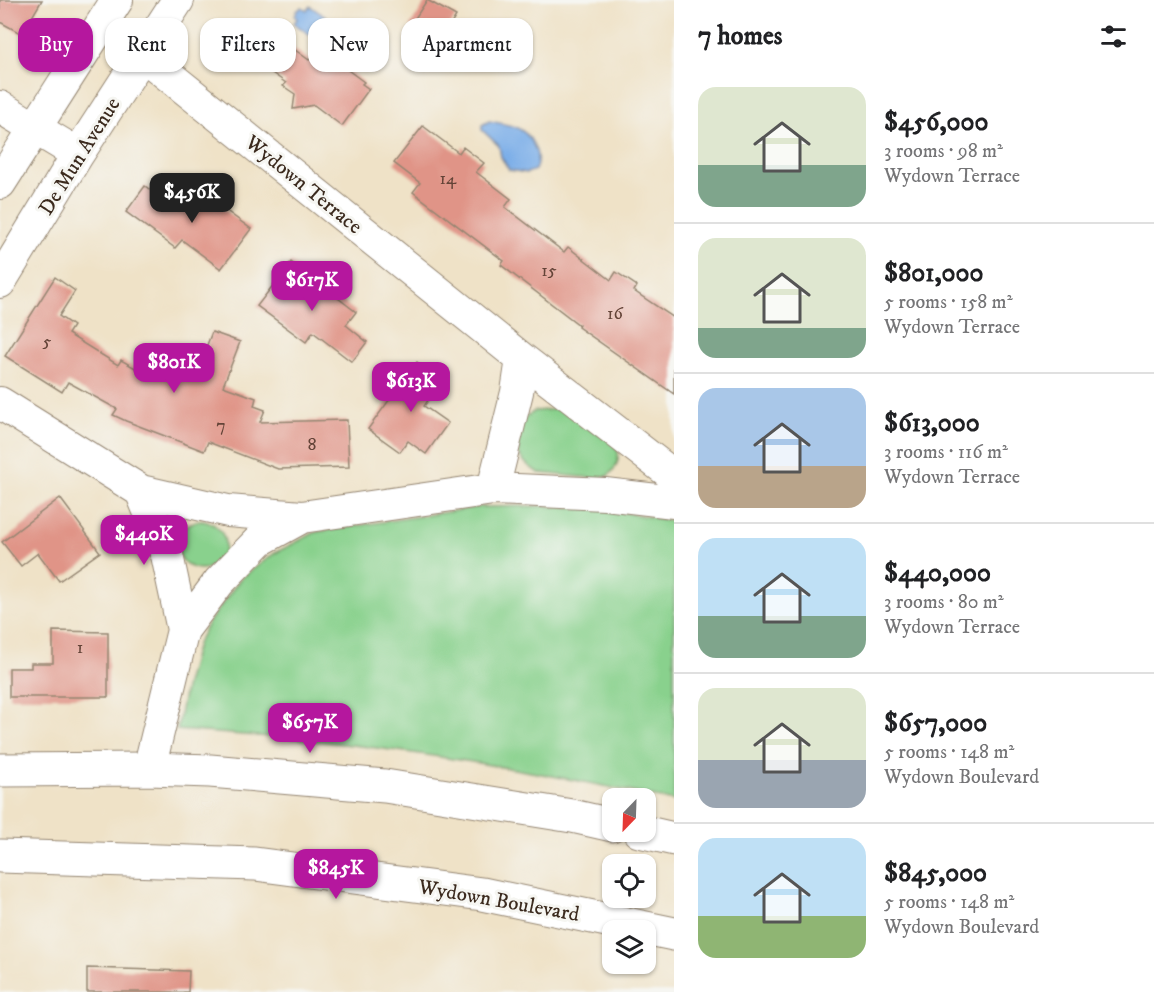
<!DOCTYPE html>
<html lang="en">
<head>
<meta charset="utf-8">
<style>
  body { margin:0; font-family:"IM FELL DW Pica",serif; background:#f2f2f2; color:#202124; height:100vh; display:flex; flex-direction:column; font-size:22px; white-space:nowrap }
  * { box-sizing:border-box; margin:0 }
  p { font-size:20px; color:#757577 }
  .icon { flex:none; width:33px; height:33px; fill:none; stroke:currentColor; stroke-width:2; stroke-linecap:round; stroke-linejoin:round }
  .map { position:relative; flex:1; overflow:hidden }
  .drawer { display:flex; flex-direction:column; background:#fff; width:480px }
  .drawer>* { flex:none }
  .guide { position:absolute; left:18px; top:18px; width:566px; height:54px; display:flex; gap:12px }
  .needle { width:39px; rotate:203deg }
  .buttons { position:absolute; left:602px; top:788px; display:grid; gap:12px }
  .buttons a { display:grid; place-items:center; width:54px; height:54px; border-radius:12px; background:#fff; box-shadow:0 2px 4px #0004; font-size:30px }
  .price { position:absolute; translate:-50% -51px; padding:0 14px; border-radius:12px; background:#b5179e; color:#fff; font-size:20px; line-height:39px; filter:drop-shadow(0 2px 3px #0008) }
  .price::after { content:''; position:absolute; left:50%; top:36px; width:18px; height:14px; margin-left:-9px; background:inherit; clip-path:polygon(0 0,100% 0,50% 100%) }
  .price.current { background:#222; color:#fff }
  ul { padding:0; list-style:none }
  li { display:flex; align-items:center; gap:18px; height:150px; padding:0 24px }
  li+li { border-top:2px solid #e0e0e0 }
  li span { display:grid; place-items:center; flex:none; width:168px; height:120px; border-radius:18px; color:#555 }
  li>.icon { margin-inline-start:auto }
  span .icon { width:72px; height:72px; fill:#fffc; stroke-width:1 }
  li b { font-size:26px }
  h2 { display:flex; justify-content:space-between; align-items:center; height:72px; padding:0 24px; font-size:26px }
  .chip { padding:0 21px; border-radius:18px; background:#fff; box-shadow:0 2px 4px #0004; font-size:21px; line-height:54px }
  .chip.current { background:#b5179e; color:#fff }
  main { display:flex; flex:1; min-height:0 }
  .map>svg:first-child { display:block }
</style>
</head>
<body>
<main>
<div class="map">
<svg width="674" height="992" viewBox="0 0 674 992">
  <rect width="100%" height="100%" fill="#f6f6f2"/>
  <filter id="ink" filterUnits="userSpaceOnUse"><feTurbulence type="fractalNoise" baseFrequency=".0167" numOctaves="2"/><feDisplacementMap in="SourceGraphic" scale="12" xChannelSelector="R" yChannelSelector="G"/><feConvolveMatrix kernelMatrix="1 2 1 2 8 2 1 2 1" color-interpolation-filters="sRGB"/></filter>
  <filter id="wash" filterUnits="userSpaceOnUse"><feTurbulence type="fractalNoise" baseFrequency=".008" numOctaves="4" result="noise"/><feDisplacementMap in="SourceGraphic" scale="24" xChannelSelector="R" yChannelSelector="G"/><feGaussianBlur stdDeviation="1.35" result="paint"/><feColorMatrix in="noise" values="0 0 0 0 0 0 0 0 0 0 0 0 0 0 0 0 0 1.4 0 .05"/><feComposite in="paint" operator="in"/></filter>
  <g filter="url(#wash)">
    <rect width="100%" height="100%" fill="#efe2c7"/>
    <path fill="#89d18d" stroke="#627e56" stroke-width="1.5" d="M560,409C573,417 604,434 613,443C625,456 615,472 603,479L539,473C511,456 516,446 524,418L535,411Z
      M539,506L597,508L674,521V801C557,775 438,754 318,741C272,736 224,734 177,730L186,684L197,644L207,625L240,579L275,553L316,532L480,507Z
      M177 545a24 24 0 1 1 48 0a24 24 0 1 1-48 0Z"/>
    <path fill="#7caee8" stroke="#5c6c83" stroke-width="1.5" d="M310,6L345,30L342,33C348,45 335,45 330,50L294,23L297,19L295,16L297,11L302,7L307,10Z
      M489,121C512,126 527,125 536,151C538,158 538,164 535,170L527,173L509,170L501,157L499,146L482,130V125Z"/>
    <g id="blocks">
      <path fill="#e09487" d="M0,0H42L22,34L0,22Z
        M427,0L456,16L439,44L410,26Z
        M280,39L309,60L318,48L364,82L362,84L369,89L342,126L314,105L293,109L295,94L283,86L286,83L261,65Z
        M423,126L459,153L463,147L484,163L476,172L511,199L505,207L564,252L568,247L611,280L616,272L637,286L634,291L674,318V394L578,327L579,325L501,265L504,261L413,192L420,183L394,163Z
        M145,186L179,211L195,188L251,229L221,269L182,240L175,248L126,212Z
        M291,262L356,312L346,325L367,342L352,362L313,332L306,342L257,306Z
        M55,277L75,291L59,316L73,326L68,334L118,365L121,360L137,369L147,351L195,376L212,332L240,342L223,386L256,398L254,406L265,410L260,422L347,420L349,467L278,469L208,442L204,451L126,421L113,415L117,409L68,382L62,392L5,356Z
        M417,362L442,381L424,406L448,423L426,454L408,441L400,452L368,429Z
        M60,498L100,552L59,581L38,553L21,566L2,542Z
        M53,631L108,632V697H9V668H31V663H53Z
        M87,968L189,971L188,992H87Z"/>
    </g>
  </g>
  <g filter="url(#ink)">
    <use href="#blocks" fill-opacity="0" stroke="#958672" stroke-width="1.5"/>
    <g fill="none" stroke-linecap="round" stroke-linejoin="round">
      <defs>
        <path id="minor" d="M143,55L522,359L674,476
          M0,107L78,154
          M0,183L117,0
          M0,282L78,154L178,0
          M0,403L141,491L228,511L302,517L493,489L605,494L674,502
          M493,489L517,392L522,359
          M141,491L167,555L183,630
          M149,769L183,630L219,582L260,540L302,517"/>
        <path id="tertiary" d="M0,770L149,769L210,771L385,786L572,816L612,825
          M639,831L674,839
          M0,856L255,864L482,894L674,934"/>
      </defs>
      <use href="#minor" stroke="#958672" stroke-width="34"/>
      <use href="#tertiary" stroke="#958672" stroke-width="35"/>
      <use href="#minor" stroke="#fff" stroke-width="32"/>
      <use href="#tertiary" stroke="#fff" stroke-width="33"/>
    </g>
  </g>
  <g text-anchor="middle" stroke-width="6" stroke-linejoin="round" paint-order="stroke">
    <g font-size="18" fill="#644438">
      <text x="448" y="184">14</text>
      <text x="549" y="276">15</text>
      <text x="615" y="319">16</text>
      <text x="47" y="347">5</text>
      <text x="221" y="431">7</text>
      <text x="312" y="450">8</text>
      <text x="80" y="653">1</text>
    </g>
    <g font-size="21" fill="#3b2a1e" stroke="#f6f6f2">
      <text transform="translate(79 156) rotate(-58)" y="7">De Mun Avenue</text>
      <text transform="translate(304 184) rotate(39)" y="7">Wydown Terrace</text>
      <text transform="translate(499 900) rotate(10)" y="7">Wydown Boulevard</text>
    </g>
  </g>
</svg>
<div class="buttons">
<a><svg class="needle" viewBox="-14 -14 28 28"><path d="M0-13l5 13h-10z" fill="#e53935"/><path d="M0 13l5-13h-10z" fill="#757577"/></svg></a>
<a><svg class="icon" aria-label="locate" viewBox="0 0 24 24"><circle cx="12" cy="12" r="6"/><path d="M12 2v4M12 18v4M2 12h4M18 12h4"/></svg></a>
<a><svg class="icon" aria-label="layers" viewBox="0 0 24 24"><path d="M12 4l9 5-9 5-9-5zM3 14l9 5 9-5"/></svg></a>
</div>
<b class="price current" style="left:192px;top:224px">$456K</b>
<b class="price" style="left:312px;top:312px">$617K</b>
<b class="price" style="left:174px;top:394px">$801K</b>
<b class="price" style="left:411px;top:413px">$613K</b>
<b class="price" style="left:144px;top:566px">$440K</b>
<b class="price" style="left:310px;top:754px">$657K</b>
<b class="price" style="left:336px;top:900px">$845K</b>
<div class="guide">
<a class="chip current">Buy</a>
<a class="chip">Rent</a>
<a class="chip">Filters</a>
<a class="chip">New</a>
<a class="chip">Apartment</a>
</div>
</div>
<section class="drawer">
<h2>7 homes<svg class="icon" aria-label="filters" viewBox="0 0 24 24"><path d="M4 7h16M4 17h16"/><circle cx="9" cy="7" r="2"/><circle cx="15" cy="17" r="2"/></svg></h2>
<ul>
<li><span style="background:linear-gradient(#dfe7d0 65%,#7fa58c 0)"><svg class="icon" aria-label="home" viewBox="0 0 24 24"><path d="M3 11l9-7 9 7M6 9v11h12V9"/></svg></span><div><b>$456,000</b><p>3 rooms · 98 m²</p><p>Wydown Terrace</p></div></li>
<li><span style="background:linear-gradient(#dfe7d0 75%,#7fa58c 0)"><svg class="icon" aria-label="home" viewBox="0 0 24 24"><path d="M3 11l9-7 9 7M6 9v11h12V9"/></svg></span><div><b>$801,000</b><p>5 rooms · 158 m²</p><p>Wydown Terrace</p></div></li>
<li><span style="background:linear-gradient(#a9c7e8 65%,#b9a48a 0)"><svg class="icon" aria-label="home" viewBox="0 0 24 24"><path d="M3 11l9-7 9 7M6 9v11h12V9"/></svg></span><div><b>$613,000</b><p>3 rooms · 116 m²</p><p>Wydown Terrace</p></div></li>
<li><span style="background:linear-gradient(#bfe0f5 65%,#7fa58c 0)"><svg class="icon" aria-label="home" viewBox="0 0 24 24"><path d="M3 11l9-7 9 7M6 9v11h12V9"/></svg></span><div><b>$440,000</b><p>3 rooms · 80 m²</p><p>Wydown Terrace</p></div></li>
<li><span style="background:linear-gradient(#dfe7d0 60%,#9aa5b1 0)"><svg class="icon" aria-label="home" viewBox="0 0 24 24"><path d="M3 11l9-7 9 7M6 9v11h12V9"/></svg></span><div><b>$657,000</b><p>5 rooms · 148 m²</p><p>Wydown Boulevard</p></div></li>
<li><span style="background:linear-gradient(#bfe0f5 65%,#8fb573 0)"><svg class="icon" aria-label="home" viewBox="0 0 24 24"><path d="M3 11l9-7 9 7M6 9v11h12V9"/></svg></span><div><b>$845,000</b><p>5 rooms · 148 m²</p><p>Wydown Boulevard</p></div></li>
</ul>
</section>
</main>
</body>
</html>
